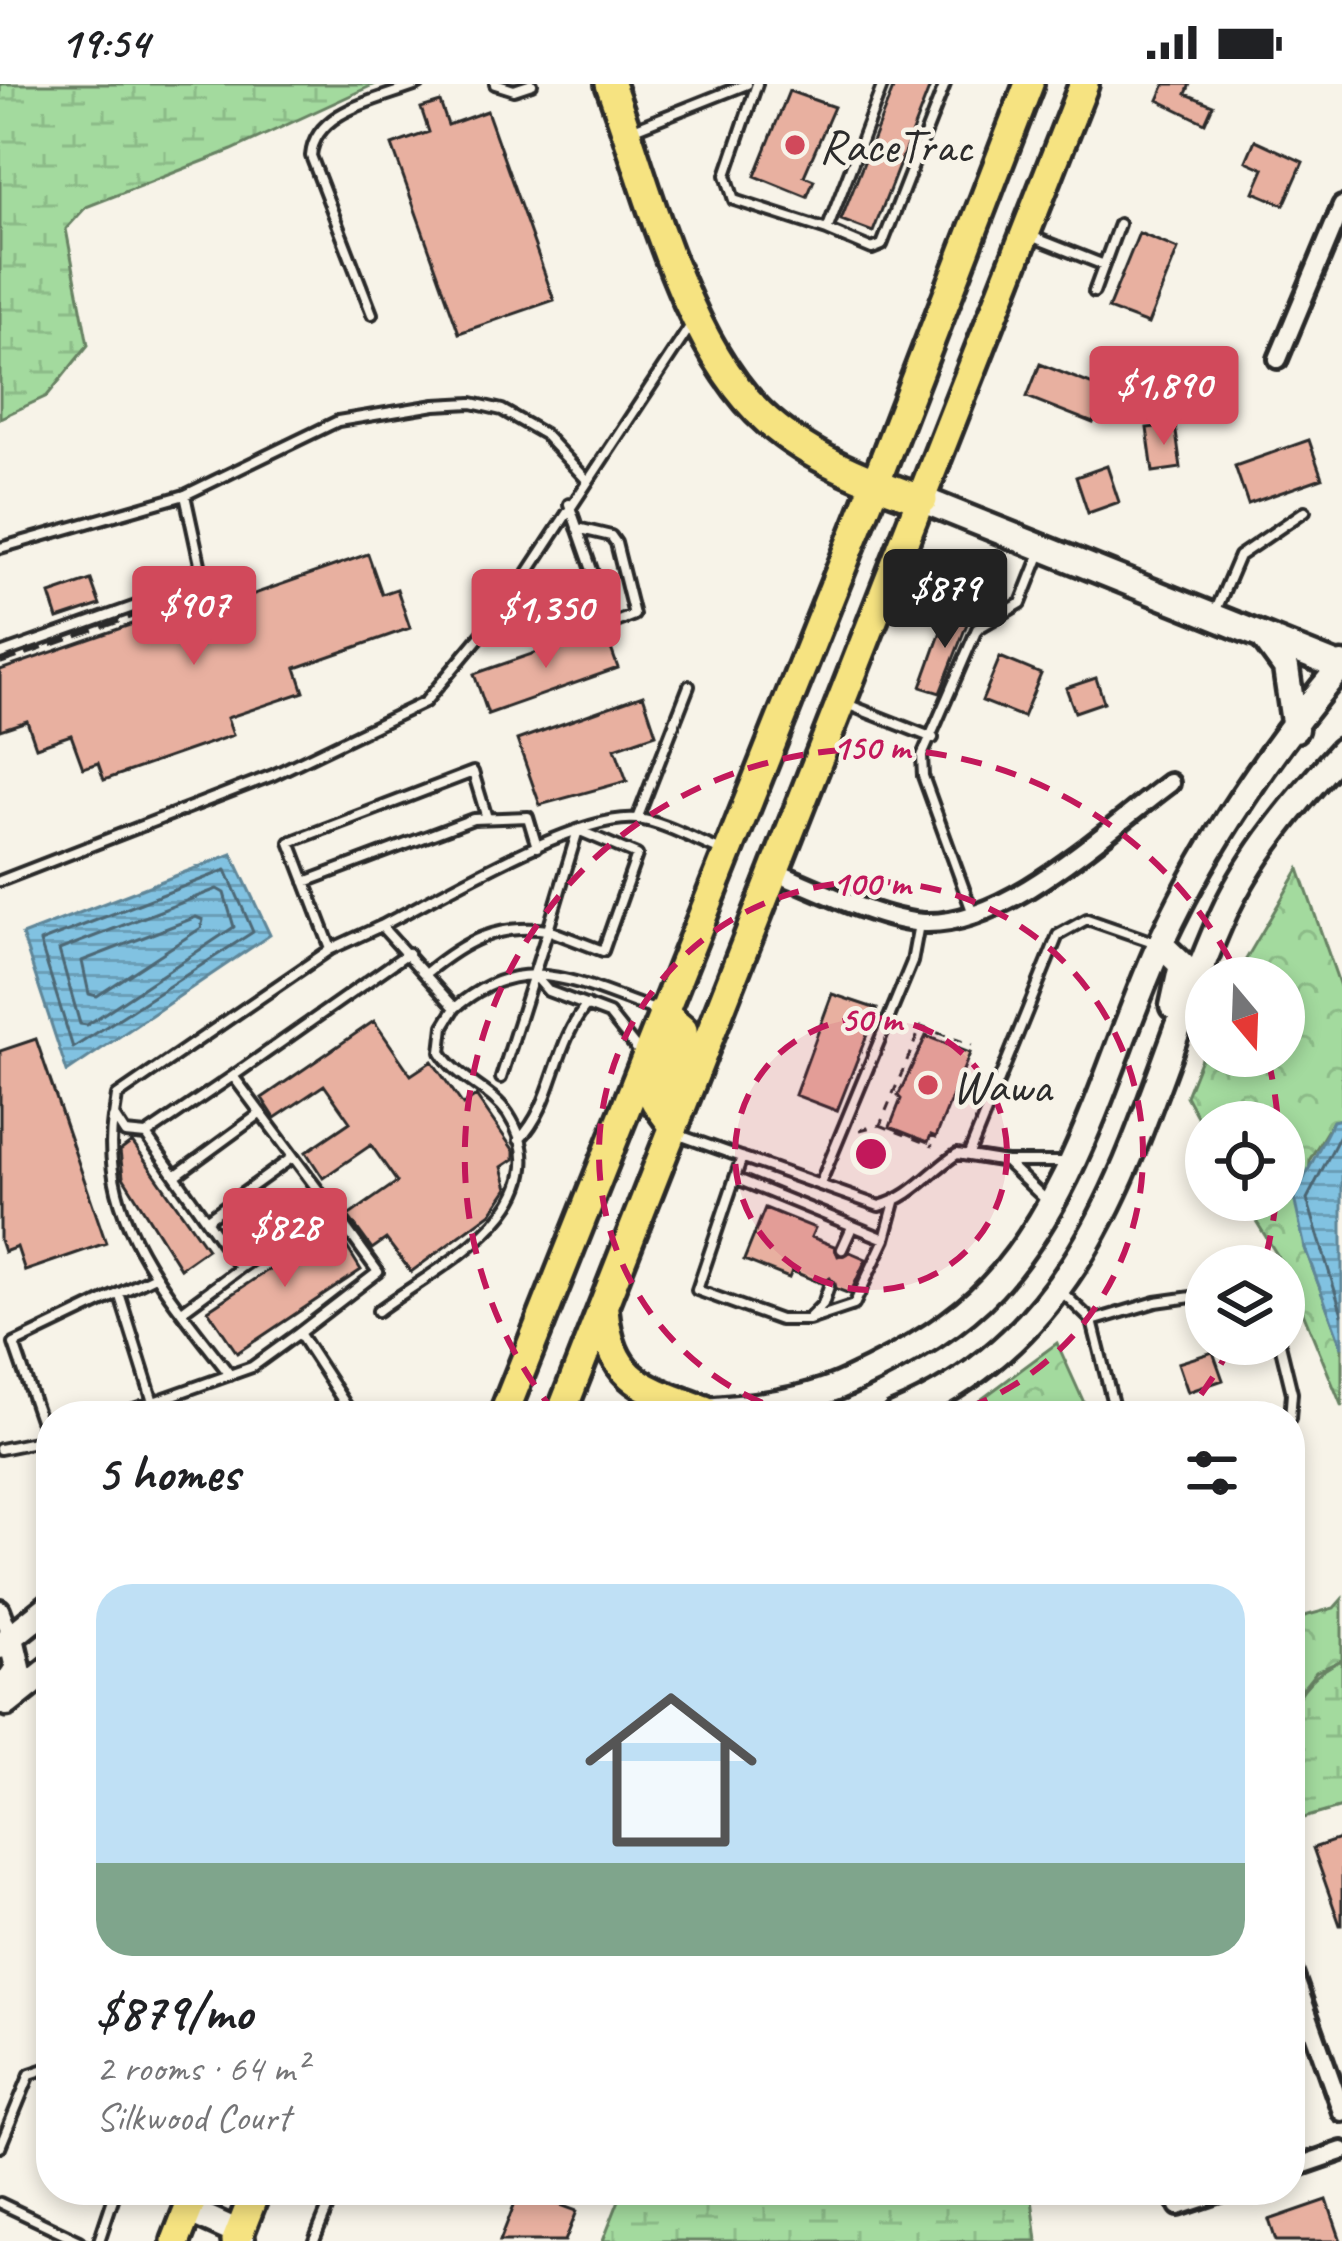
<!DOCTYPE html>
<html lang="en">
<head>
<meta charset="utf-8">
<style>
  body { margin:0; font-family:Caveat,sans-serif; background:#f2f2f2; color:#202124; height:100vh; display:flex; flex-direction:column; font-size:45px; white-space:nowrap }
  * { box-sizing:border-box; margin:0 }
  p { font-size:39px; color:#757577 }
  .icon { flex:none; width:66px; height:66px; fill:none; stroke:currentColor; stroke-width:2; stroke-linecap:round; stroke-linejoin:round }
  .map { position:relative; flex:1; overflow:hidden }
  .sheet { position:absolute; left:36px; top:1317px; width:1269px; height:804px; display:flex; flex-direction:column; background:#fff; border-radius:48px; box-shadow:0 6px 18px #0003 }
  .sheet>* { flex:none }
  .needle { width:78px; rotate:161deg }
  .controls { position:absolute; left:1185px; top:873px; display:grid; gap:24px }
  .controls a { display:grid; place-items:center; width:120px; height:120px; border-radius:50%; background:#fff; box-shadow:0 6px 18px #0003; font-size:60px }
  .price { position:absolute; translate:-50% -102px; padding:0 27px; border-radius:12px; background:#d1495b; color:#fff; font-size:39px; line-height:78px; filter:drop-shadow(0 3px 6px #0008) }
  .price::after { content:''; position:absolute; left:50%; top:72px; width:36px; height:27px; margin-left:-18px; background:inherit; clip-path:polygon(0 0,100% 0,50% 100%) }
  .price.current { background:#222; color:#fff }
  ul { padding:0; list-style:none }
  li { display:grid; align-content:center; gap:24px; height:636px; padding:0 60px }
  li span { display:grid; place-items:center; height:372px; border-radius:36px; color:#555 }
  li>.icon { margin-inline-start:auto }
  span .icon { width:216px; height:216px; fill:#fffc; stroke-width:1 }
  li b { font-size:51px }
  h2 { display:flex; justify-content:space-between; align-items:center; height:144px; padding:0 60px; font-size:51px }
  .status { display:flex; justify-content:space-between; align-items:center; height:84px; padding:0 60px; background:#fff; direction:ltr }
  .status svg { height:33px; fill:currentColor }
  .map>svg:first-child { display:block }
</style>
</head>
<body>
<div class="status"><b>19:54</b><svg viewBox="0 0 49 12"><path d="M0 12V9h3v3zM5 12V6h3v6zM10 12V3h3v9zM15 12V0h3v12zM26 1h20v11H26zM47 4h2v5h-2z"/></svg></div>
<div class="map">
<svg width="1342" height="2157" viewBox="0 0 1342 2157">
  <defs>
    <pattern id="forest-crowns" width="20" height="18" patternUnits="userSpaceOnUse" patternTransform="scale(3)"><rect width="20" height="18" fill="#a3da9e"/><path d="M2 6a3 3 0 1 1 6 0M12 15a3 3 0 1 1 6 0" fill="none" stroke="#8cbb88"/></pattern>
    <pattern id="wetland-marsh" width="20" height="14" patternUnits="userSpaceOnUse" patternTransform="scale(3)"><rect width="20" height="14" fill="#a3da9e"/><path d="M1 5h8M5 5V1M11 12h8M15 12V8" fill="none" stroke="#8cbb88"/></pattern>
    <pattern id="water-rules" width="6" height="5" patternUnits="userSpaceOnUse" patternTransform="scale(3)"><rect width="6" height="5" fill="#81c2e1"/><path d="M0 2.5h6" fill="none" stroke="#6a9eb7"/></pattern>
  </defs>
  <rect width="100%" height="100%" fill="#f7f3e8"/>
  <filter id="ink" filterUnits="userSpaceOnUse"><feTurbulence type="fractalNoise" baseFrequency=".00833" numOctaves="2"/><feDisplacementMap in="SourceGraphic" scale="24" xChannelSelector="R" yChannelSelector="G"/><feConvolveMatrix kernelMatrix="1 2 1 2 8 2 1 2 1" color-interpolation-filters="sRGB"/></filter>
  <g filter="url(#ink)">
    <path fill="url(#forest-crowns)" stroke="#678264" stroke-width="3" d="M1299,785L1342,908V1035L1333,1037L1310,1075L1305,1164L1342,1264V1323L1284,1182L1243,1116H1284V1038H1206V1049L1186,1012L1206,962V972H1284V894H1235Z
      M1057,1259L1090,1332H959Z
      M1342,1515V1576L1316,1588L1290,1621V1536L1334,1524Z"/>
    <path fill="url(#wetland-marsh)" stroke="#678264" stroke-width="3" d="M0,0H375L232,66L86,123L66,145L88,261L47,312L0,334Z
      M1342,1576V1723L1290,1738C1290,1669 1269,1610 1342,1576Z
      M623,2106H1031L1037,2157H603Z"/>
    <path fill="url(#water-rules)" stroke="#5f8698" stroke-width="3" d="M232,770L270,851L67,988L22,851Z
      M1342,1035V1264L1305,1164L1294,1114L1333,1037Z"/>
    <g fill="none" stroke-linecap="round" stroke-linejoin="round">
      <path stroke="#4d6774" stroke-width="3" d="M226,786L253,848L73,964L40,858Z
        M217,805L224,809L234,843L87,941L80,940L59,866Z
        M196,833L203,836L201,844L97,912L89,910L82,877Z
        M1342,1047L1307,1115L1342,1230"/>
    </g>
    <path fill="#e8b0a0" stroke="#2b2b2b" stroke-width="3" d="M895,0H931L873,148L841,136Z
      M1165,0H1190L1186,10L1213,21L1205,39L1158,16Z
      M789,7L834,23L804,92L814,96L807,113L755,92Z
      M440,18L448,41L487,27L554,216L459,249L392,61L429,48L421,24Z
      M1255,56L1303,78L1284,121L1254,108L1264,85L1246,77Z
      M1139,149L1178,165L1148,240L1108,225Z
      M1040,280L1106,306L1093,339L1027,313Z
      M1175,341L1181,384L1153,388L1147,344Z
      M1309,356L1322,394L1248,420L1235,382Z
      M1107,382L1119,418L1088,429L1076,393Z
      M368,470L382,510L397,505L410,544L296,584L304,608L227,634L233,651L104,696L98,679L83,684L71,651L36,663L27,637L0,646V586L173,526L177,537Z
      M91,496L100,521L58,535L50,510Z
      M949,525L970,532L940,609L921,603Z
      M604,545L618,584L488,630L474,590Z
      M1000,573L1041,590L1023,633L982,617Z
      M1096,594L1104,618L1075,628L1066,604Z
      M643,611L656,650L615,664L627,697L540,721L517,656Z
      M832,910L877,925L837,1027L795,1011Z
      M374,937L411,991L432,977L463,1021L476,1012L514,1067V1075L502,1083L508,1104L491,1129L411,1188L386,1155L372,1165L348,1132L397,1098L371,1061L323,1094L306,1068L350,1038L324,1001L275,1034L262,1014Z
      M926,952L970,969L936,1053L931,1051L928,1058L890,1043L901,1015L898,1012Z
      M36,955L106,1159L25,1187L17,1163L4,1168L0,1156V967Z
      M132,1058L207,1165L180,1184L123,1093L120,1067Z
      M765,1124L815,1144L811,1153L834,1162L838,1172L850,1168L866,1175L850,1210L837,1205L830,1194L821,1199L792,1187L789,1194L744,1176Z
      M334,1142L361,1186L237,1269L208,1226Z
      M1213,1268L1223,1296L1188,1308L1178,1279Z
      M1342,1754V1841H1340L1313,1764Z
      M520,2106L577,2127L565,2157H500Z
      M1327,2116L1341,2157H1276L1269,2136Z"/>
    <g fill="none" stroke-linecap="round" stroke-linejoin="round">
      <defs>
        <path id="lane" d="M495,0L514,6L532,0
          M757,0L726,91L734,116L827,146L883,0
          M631,46L747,0
          M827,146L872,165L882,161L945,0
          M1033,153L1104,181
          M1094,208L1119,140
          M372,230L311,72C315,25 380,16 419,0
          M569,420L608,532L616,538L634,531L616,459L611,452L577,444
          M0,464L185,411L338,337L435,321L472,319L502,326L544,350L585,394
          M1216,526L1239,472L1305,427
          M0,570L184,505L200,480L185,411
          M844,619L933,654
          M637,735L689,602
          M0,797L273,691L425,618L508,519L693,238
          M305,798L473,735L528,733L537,763
          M972,827L923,692L922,672L977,545L1021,519L1042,466
          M381,842C438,813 577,729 637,735C664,738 698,758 724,768
          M331,865L290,758L473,688L487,734
          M408,869L233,992L330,1122L240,1184L146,1051L125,1049L114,1032L117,1012L331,865L381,842L455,924C524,864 579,900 655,926
          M426,889C465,857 496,840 548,846L578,746L637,771L603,867L548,846L501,994
          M536,893L548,907L609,930L640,969
          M113,1034C98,1137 171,1213 230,1291
          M146,1051L233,992
          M679,1051L879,1122C913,1113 928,1089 957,1070L1006,1078H1069
          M519,1056C555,1019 553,961 587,921
          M969,1070L1058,851L1087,835L1159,860
          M742,1073L697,1206L780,1236H807L823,1220L829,1202
          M1006,1078L1048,1118
          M175,1092L261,1029
          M735,1094L885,1155
          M820,1100L912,878L919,840
          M330,1122L378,1188L299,1249L353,1332
          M206,1136L293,1073
          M842,1165L852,1143
          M1061,1207L1092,1237L1116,1332
          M119,1209L153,1318
          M182,1227L240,1184
          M378,1227C438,1182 568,1122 508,1030C490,1004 458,996 441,968L444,942L455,924
          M809,1236L854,1221L885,1155L895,1118
          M1092,1237L1156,1218L1206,1211
          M1280,1260L1292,1309L1290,1335
          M114,1332L252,1283L299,1249
          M47,1356L14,1260L155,1192
          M0,1365L50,1355
          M0,2063L30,1990L51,1983
          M0,2119L80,2157
          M99,2157L116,2106
          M314,2157L335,2106"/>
        <path id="street" d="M1278,275L1342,122
          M775,788C816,805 881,837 924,839C1007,842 1105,747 1170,699
          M0,1525L11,1554
          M1290,1881L1342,2028
          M1290,2085L1342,2067
          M1179,2122L1227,2106"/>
        <path id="secondary" d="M923,416L1342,584
          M1264,554L1286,584L1295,645
          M1160,860L1182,881L1173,922
          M643,1332C710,1325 787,1327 848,1298C898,1275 954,1244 992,1203C1080,1109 1110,968 1163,854C1208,758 1273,662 1342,581
          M895,1332C1115,1239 1136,1021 1224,829C1251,770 1299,714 1342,667
          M0,1562L51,1521
          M0,1611L18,1584L11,1554
          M7,1619L51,1584
          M188,2126L239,2149L242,2157"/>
        <path id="primary" d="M610,0C648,103 685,264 768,337C811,375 870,398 923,416
          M662,928L683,946L655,1017L674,1043
          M604,1226C611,1299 644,1304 705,1326
          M503,1332L875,400L1029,0
          M560,1332L1084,0
          M176,2157L196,2106
          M236,2157L256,2106"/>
      </defs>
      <use href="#lane" stroke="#2b2b2b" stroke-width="16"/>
      <use href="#street" stroke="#2b2b2b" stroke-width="26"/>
      <use href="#secondary" stroke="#2b2b2b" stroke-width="33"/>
      <use href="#primary" stroke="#2b2b2b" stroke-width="36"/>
      <path stroke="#2b2b2b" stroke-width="3" stroke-dasharray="9 9" stroke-linecap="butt" d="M880,1041L933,1062
        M860,1046L880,1041L921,943L972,961"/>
      <use href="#lane" stroke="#f7f3e8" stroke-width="8"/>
      <use href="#street" stroke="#f7f3e8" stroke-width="16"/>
      <use href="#secondary" stroke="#f7f3e8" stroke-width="24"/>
      <use href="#primary" stroke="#f6e381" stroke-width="27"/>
      <path stroke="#2b2b2b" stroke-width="6" stroke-dasharray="18 9" stroke-linecap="butt" d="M0,578L232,497"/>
    </g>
  </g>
  <circle cx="871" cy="1070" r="136" fill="#c2185b" fill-opacity=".12"/>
  <g fill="none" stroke="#c2185b" stroke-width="6" stroke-dasharray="21 15">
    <circle cx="871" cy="1070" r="136"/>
    <path d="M796 1331A272 272 0 1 1 946 1331"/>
    <path d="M1276 1116A408 408 0 0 1 1264 1179M1231 1262A408 408 0 0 1 1186 1330M556 1330A408 408 0 1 1 1238 891M1268 975A408 408 0 0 1 1278 1038"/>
  </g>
  <g fill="#d1495b" stroke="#f7f3e8" stroke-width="4.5">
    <circle cx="795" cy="61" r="12"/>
    <circle cx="928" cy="1001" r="12"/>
  </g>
  <g text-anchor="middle" stroke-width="9" stroke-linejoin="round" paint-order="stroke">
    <g font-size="48" fill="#2b2b2b" stroke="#f7f3e8" text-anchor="start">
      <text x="819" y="78">RaceTrac</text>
      <text x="952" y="1018">Wawa</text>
    </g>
  </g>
  <circle cx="871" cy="1070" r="18" fill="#c2185b" stroke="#f7f3e8" stroke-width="6"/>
  <g font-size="36" text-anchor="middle" font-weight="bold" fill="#c2185b" stroke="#f7f3e8" stroke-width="9" stroke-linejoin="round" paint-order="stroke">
    <text x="871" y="675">150 m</text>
    <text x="871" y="811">100 m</text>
    <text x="871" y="947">50 m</text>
  </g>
</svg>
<div class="controls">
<a><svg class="needle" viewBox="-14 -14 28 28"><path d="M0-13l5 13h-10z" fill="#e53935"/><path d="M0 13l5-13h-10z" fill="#757577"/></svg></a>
<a><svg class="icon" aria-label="locate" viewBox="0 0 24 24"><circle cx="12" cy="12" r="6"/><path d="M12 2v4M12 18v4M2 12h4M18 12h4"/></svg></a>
<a><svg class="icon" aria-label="layers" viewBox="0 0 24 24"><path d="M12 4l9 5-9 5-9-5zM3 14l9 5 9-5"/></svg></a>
</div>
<b class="price" style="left:1164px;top:364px">$1,890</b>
<b class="price current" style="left:945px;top:567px">$879</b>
<b class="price" style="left:194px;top:584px">$907</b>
<b class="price" style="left:546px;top:587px">$1,350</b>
<b class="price" style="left:285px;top:1206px">$828</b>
<section class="sheet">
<h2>5 homes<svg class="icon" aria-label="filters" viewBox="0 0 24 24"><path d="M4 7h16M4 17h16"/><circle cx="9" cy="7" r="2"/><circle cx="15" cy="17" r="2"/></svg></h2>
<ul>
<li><span style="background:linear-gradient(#bfe0f5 75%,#7fa58c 0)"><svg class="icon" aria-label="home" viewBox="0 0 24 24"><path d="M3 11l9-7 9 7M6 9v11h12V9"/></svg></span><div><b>$879/mo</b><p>2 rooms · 64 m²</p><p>Silkwood Court</p></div></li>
</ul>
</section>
</div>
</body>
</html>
